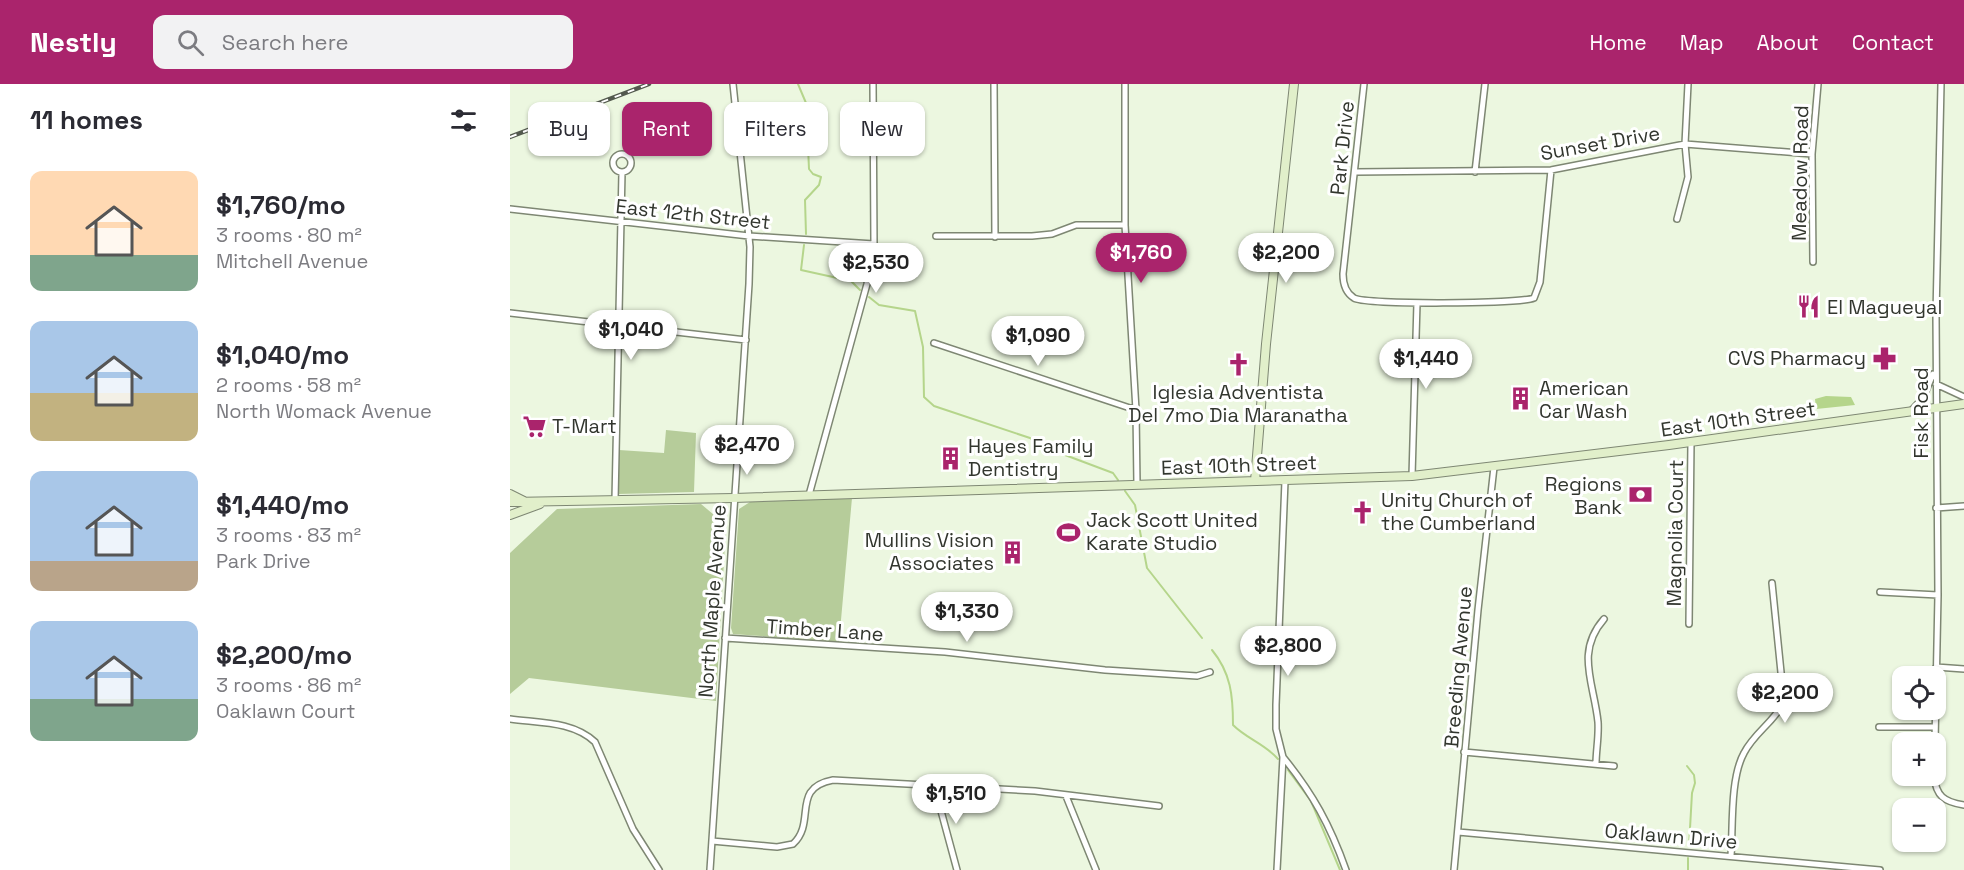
<!DOCTYPE html>
<html lang="en">
<head>
<meta charset="utf-8">
<style>
  body { margin:0; font-family:"Space Grotesk",sans-serif; background:#f2f2f3; color:#2b2b33; height:100vh; display:flex; flex-direction:column; font-size:22px; white-space:nowrap }
  * { box-sizing:border-box; margin:0 }
  p { font-size:20px; color:#7c7c81 }
  .icon { flex:none; width:33px; height:33px; fill:none; stroke:currentColor; stroke-width:2; stroke-linecap:round; stroke-linejoin:round }
  .map { position:relative; flex:1; overflow:hidden }
  .sheet { display:flex; flex-direction:column; background:#fff; width:510px }
  .sheet>* { flex:none }
  .hud { position:absolute; left:18px; top:18px; width:570px; height:54px; display:flex; gap:12px }
  .fabs { position:absolute; left:1382px; top:582px; display:grid; gap:12px }
  .fabs a { display:grid; place-items:center; width:54px; height:54px; border-radius:12px; background:#fff; box-shadow:0 2px 4px #0004; font-size:30px }
  .price { position:absolute; translate:-50% -51px; padding:0 14px; border-radius:21px; background:#fff; color:#222; font-size:20px; line-height:39px; filter:drop-shadow(0 2px 3px #0008) }
  .price::after { content:''; position:absolute; left:50%; top:36px; width:18px; height:14px; margin-left:-9px; background:inherit; clip-path:polygon(0 0,100% 0,50% 100%) }
  .price.active { background:#aa246c; color:#fff }
  ul { padding:0; list-style:none }
  li { display:flex; align-items:center; gap:18px; height:150px; padding:0 30px }
  li span { display:grid; place-items:center; flex:none; width:168px; height:120px; border-radius:12px; color:#555 }
  li>.icon { margin-inline-start:auto }
  span .icon { width:72px; height:72px; fill:#fffc; stroke-width:1 }
  li b { font-size:26px }
  h2 { display:flex; justify-content:space-between; align-items:center; height:72px; padding:0 30px; font-size:26px }
  .pill { padding:0 21px; border-radius:12px; background:#fff; box-shadow:0 2px 4px #0004; font-size:21px; line-height:54px }
  .pill.active { background:#aa246c; color:#fff }
  header { display:flex; align-items:center; gap:36px; box-sizing:border-box; height:84px; padding:0 30px; background:#aa246c; color:#fff }
  header strong { font-size:28px }
  nav { display:flex; gap:33px; margin-inline-start:auto; font-size:21px }
  .search { width:420px; height:54px; background:#f2f2f3; display:flex; align-items:center; gap:15px; box-sizing:border-box; padding:0 21px; border-radius:12px; color:#7c7c81; font-size:22px }
  main { display:flex; flex:1; min-height:0 }
  .map>svg:first-child { display:block }
</style>
</head>
<body>
<header>
<strong>Nestly</strong>
<div class="search"><svg class="icon" aria-label="search" viewBox="0 0 24 24"><circle cx="10" cy="10" r="6"/><path d="M15 15l6 6"/></svg>Search here</div>
<nav><a>Home</a><a>Map</a><a>About</a><a>Contact</a></nav>
</header>
<main>
<section class="sheet">
<h2>11 homes<svg class="icon" aria-label="filters" viewBox="0 0 24 24"><path d="M4 7h16M4 17h16"/><circle cx="9" cy="7" r="2"/><circle cx="15" cy="17" r="2"/></svg></h2>
<ul>
<li><span style="background:linear-gradient(#ffd9b3 70%,#7fa58c 0)"><svg class="icon" aria-label="home" viewBox="0 0 24 24"><path d="M3 11l9-7 9 7M6 9v11h12V9"/></svg></span><div><b>$1,760/mo</b><p>3 rooms · 80 m²</p><p>Mitchell Avenue</p></div></li>
<li><span style="background:linear-gradient(#a9c7e8 60%,#c2b280 0)"><svg class="icon" aria-label="home" viewBox="0 0 24 24"><path d="M3 11l9-7 9 7M6 9v11h12V9"/></svg></span><div><b>$1,040/mo</b><p>2 rooms · 58 m²</p><p>North Womack Avenue</p></div></li>
<li><span style="background:linear-gradient(#a9c7e8 75%,#b9a48a 0)"><svg class="icon" aria-label="home" viewBox="0 0 24 24"><path d="M3 11l9-7 9 7M6 9v11h12V9"/></svg></span><div><b>$1,440/mo</b><p>3 rooms · 83 m²</p><p>Park Drive</p></div></li>
<li><span style="background:linear-gradient(#a9c7e8 65%,#7fa58c 0)"><svg class="icon" aria-label="home" viewBox="0 0 24 24"><path d="M3 11l9-7 9 7M6 9v11h12V9"/></svg></span><div><b>$2,200/mo</b><p>3 rooms · 86 m²</p><p>Oaklawn Court</p></div></li>
</ul>
</section>
<div class="map">
<svg width="1454" height="786" viewBox="0 0 1454 786">
  <rect width="100%" height="100%" fill="#ecf7e0"/>
  <path fill="#b6cc9a" d="M156,346L186,349L184,408L108,410L109,366L154,369Z
    M342,414L329,558L223,550L221,544L229,425L240,418Z
    M191,420L216,441L206,617L19,594L0,610V469L47,425Z"/>
  <path fill="#b5d58b" d="M1316,312L1341,313L1345,321L1306,325L1305,315Z"/>
  <g fill="none" stroke-linecap="round" stroke-linejoin="round">
    <path stroke="#b5d58b" stroke-width="2" d="M288,0L296,19L299,85L303,90L311,93L309,101L295,116L296,150
      M294,161L291,186L341,197L350,206
      M359,213L369,221L405,227L413,263L414,313L424,322L520,354L531,362L603,389L608,396
      M615,407L625,421L637,484L692,554
      M702,566C721,589 723,612 723,641C737,655 755,660 768,675
      M1177,682L1184,691L1185,699L1182,709L1179,762
      M778,686L801,717L830,786
      M1178,786V774"/>
    <defs>
      <path id="street" d="M484,0L485,153
        M615,0V141L626,326L627,401
        M854,0L833,190C833,199 836,209 844,214C856,221 1009,220 1024,214L1030,198L1041,86
        M103 79a9 9 0 1 1 18 0a9 9 0 1 1-18 0Z
        M846,88L1041,86L1175,60L1302,70
        M965,88L975,0
        M0,125L239,152L364,160
        M1167,135L1178,93L1175,60L1178,0
        M426,152H522L542,150L566,141H615
        M1303,178L1302,70L1308,0
        M0,229L236,256
        M424,259L626,326
        M1426,300L1454,313
        M1401,327L1413,314L1423,290
        M902,392L907,219
        M299,411L357,200L364,160L363,0
        M105,416L112,88
        M1426,424L1454,422
        M1370,508L1428,511
        M1179,540L1181,358
        M215,554L435,568L595,586L687,592L700,588
        M1426,583L1454,585
        M0,635C29,639 63,637 85,658L123,745L149,786
        M1369,643H1425
        M1425,658L1428,511L1426,231L1431,0
        M954,668L1104,682
        M773,673C803,710 820,741 836,786
        M1086,680C1086,667 1089,652 1088,638C1084,599 1065,568 1094,535
        M1424,692C1426,712 1434,718 1454,721
        M424,701L447,786
        M556,712L586,786
        M948,748L1370,786
        M202,757L267,763L283,760C307,738 280,704 323,696L525,707L649,722
        M1221,772C1223,743 1220,694 1234,669C1244,649 1264,638 1274,618L1262,499
        M200,786L239,200L240,163L223,0
        M767,786L773,673L766,645V621L775,397
        M944,786L968,526L984,383"/>
      <path id="secondary" d="M745,397L756,260L784,0
        M0,410L14,417
        M0,418L224,414L902,392L1159,361L1454,320
        M0,431L30,420"/>
    </defs>
    <use href="#street" stroke="#7e8773" stroke-width="8"/>
    <use href="#secondary" stroke="#7e8773" stroke-width="10"/>
    <use href="#street" stroke="#fff" stroke-width="5"/>
    <use href="#secondary" stroke="#e1efca" stroke-width="8"/>
    <defs>
      <path id="rail" d="M0,53L139,0"/>
    </defs>
    <use href="#rail" stroke="#53594e" stroke-width="4.5"/>
    <use href="#rail" stroke="#fff" stroke-width="2" stroke-dasharray="7" stroke-linecap="butt"/>
  </g>
  <defs>
    <symbol id="restaurant-bare" viewBox="-9 -9 18 18"><path d="M-5-6h1v4h1v-4h1v4h1v-4h1v5L-1.5 .5V6h-2V.5L-5-1ZM5-6V6H3V1.5H1.5Q1.5-4 5-6Z" fill="#aa246c" stroke="#fff" stroke-width="2.5" paint-order="stroke"/></symbol>
    <symbol id="pharmacy-bare" viewBox="-9 -9 18 18"><path d="M-2-6h4v4h4v4h-4v4h-4v-4h-4v-4h4Z" fill="#aa246c" stroke="#fff" stroke-width="2.5" paint-order="stroke"/></symbol>
    <symbol id="church-bare" viewBox="-9 -9 18 18"><path d="M-1.2-6h2.4v3.5h3.3v2.4h-3.3V6h-2.4V-.1h-3.3v-2.4h3.3Z" fill="#aa246c" stroke="#fff" stroke-width="2.5" paint-order="stroke"/></symbol>
    <symbol id="building-bare" viewBox="-9 -9 18 18"><path d="M-4-6H4V6H1V3H-1V6H-4ZM-2.5-4.3h1.7v1.8h-1.7ZM.8-4.3h1.7v1.8H.8ZM-2.5-1h1.7V.8h-1.7ZM.8-1h1.7V.8H.8Z" fill="#aa246c" stroke="#fff" stroke-width="2.5" paint-order="stroke"/></symbol>
    <symbol id="supermarket-bare" viewBox="-9 -9 18 18"><path d="M-6-5.5h2.5l.6 2H6L4.5 2H-2.5L-4.4-4H-6ZM-1.5 3.2a1.3 1.3 0 1 0 .1 0ZM3 3.2a1.3 1.3 0 1 0 .1 0Z" fill="#aa246c" stroke="#fff" stroke-width="2.5" paint-order="stroke"/></symbol>
    <symbol id="bank-bare" viewBox="-9 -9 18 18"><path d="M-6-4H6V4H-6ZM0-2.3a2.3 2.3 0 1 0 0 4.6a2.3 2.3 0 1 0 0-4.6Z" fill="#aa246c" stroke="#fff" stroke-width="2.5" paint-order="stroke"/></symbol>
    <symbol id="stadium-bare" viewBox="-9 -9 18 18"><path d="M0-5a6.5 5 0 1 0 0 10a6.5 5 0 1 0 0-10ZM-3.5-1.8h7v3.6h-7Z" fill="#aa246c" stroke="#fff" stroke-width="2.5" paint-order="stroke"/></symbol>
  </defs>
  <g fill-rule="evenodd">
    <use href="#restaurant-bare" x="1282" y="206" width="33" height="33"/>
    <use href="#pharmacy-bare" x="1358" y="258" width="33" height="33"/>
    <use href="#church-bare" x="712" y="264" width="33" height="33"/>
    <use href="#building-bare" x="994" y="298" width="33" height="33"/>
    <use href="#supermarket-bare" x="8" y="326" width="33" height="33"/>
    <use href="#building-bare" x="424" y="358" width="33" height="33"/>
    <use href="#bank-bare" x="1114" y="394" width="33" height="33"/>
    <use href="#church-bare" x="836" y="412" width="33" height="33"/>
    <use href="#stadium-bare" x="542" y="432" width="33" height="33"/>
    <use href="#building-bare" x="486" y="452" width="33" height="33"/>
  </g>
  <g text-anchor="middle" stroke-width="6" stroke-linejoin="round" paint-order="stroke">
    <g font-size="20" fill="#32362e" stroke="#fff">
      <text transform="translate(1090 59) rotate(-10)" y="7">Sunset Drive</text>
      <text transform="translate(832 64) rotate(-84)" y="7">Park Drive</text>
      <text transform="translate(1290 89) rotate(-89)" y="7">Meadow Road</text>
      <text transform="translate(183 130) rotate(6)" y="7">East 12th Street</text>
      <text transform="translate(1411 329) rotate(-90)" y="7">Fisk Road</text>
      <text transform="translate(1228 335) rotate(-8)" y="7">East 10th Street</text>
      <text transform="translate(729 381) rotate(-2)" y="7">East 10th Street</text>
      <text transform="translate(1165 449) rotate(-89)" y="7">Magnolia Court</text>
      <text transform="translate(202 517) rotate(-86)" y="7">North Maple Avenue</text>
      <text transform="translate(315 546) rotate(4)" y="7">Timber Lane</text>
      <text transform="translate(948 583) rotate(-85)" y="7">Breeding Avenue</text>
      <text transform="translate(1161 752) rotate(5)" y="7">Oaklawn Drive</text>
    </g>
    <g font-size="20" fill="#32362e" stroke="#fff" text-anchor="start">
      <text x="1317" y="230">El Magueyal</text>
      <text x="1356" y="281" text-anchor="end">CVS Pharmacy</text>
      <text x="1029" y="311">American<tspan x="1029" dy="23">Car Wash</tspan></text>
      <text x="728" y="315" text-anchor="middle">Iglesia Adventista<tspan x="728" dy="23">Del 7mo Dia Maranatha</tspan></text>
      <text x="42" y="349">T-Mart</text>
      <text x="458" y="369">Hayes Family<tspan x="458" dy="23">Dentistry</tspan></text>
      <text x="1112" y="407" text-anchor="end">Regions<tspan x="1112" dy="23">Bank</tspan></text>
      <text x="871" y="423">Unity Church of<tspan x="871" dy="23">the Cumberland</tspan></text>
      <text x="576" y="443">Jack Scott United<tspan x="576" dy="23">Karate Studio</tspan></text>
      <text x="484" y="463" text-anchor="end">Mullins Vision<tspan x="484" dy="23">Associates</tspan></text>
    </g>
  </g>
</svg>
<div class="fabs">
<a><svg class="icon" aria-label="locate" viewBox="0 0 24 24"><circle cx="12" cy="12" r="6"/><path d="M12 2v4M12 18v4M2 12h4M18 12h4"/></svg></a>
<a>+</a>
<a>−</a>
</div>
<b class="price active" style="left:631px;top:200px">$1,760</b>
<b class="price" style="left:776px;top:200px">$2,200</b>
<b class="price" style="left:366px;top:210px">$2,530</b>
<b class="price" style="left:121px;top:277px">$1,040</b>
<b class="price" style="left:528px;top:283px">$1,090</b>
<b class="price" style="left:916px;top:306px">$1,440</b>
<b class="price" style="left:237px;top:392px">$2,470</b>
<b class="price" style="left:457px;top:559px">$1,330</b>
<b class="price" style="left:778px;top:593px">$2,800</b>
<b class="price" style="left:1275px;top:640px">$2,200</b>
<b class="price" style="left:446px;top:741px">$1,510</b>
<div class="hud">
<a class="pill">Buy</a>
<a class="pill active">Rent</a>
<a class="pill">Filters</a>
<a class="pill">New</a>
</div>
</div>
</main>
</body>
</html>
